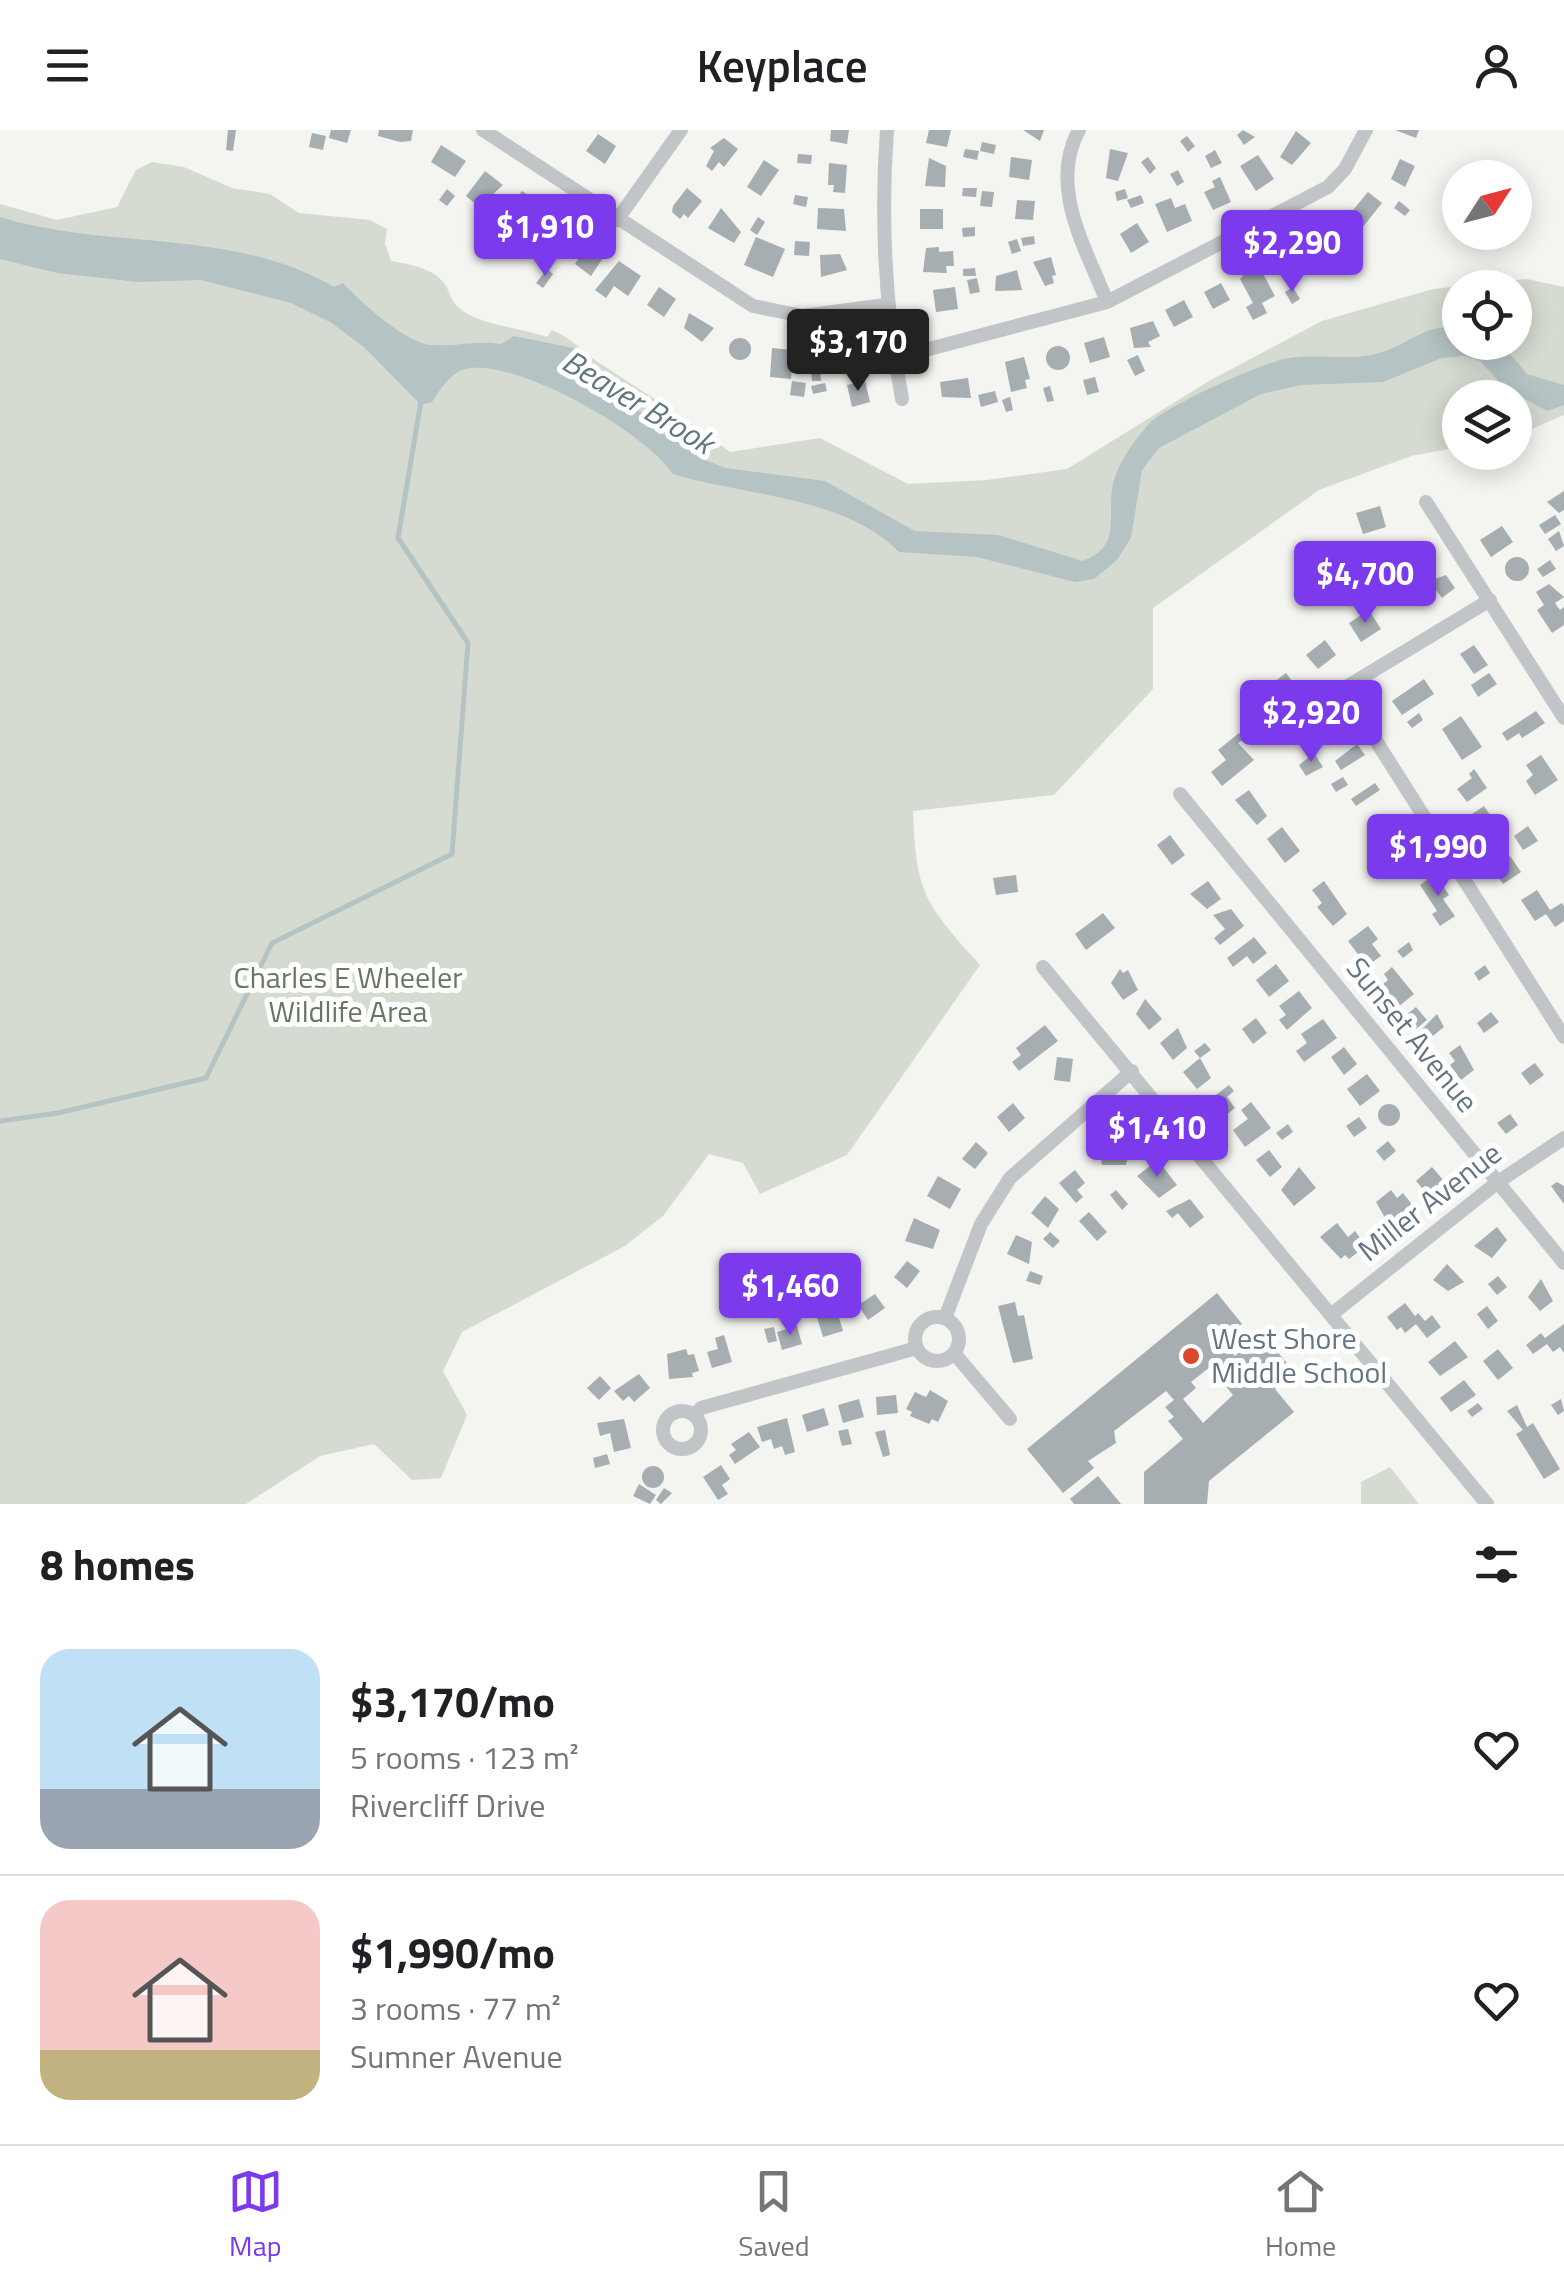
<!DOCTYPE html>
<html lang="en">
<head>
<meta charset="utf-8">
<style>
  body { margin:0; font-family:"Titillium Web",sans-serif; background:#f6f6f6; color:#202124; height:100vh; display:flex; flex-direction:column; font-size:38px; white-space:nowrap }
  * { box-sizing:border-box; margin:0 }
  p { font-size:32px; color:#757577 }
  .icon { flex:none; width:55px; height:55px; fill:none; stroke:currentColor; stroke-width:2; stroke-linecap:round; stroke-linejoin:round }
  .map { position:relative; height:1374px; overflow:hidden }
  .details { display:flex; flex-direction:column; background:#fff; flex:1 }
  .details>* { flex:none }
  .needle { width:65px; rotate:54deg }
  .controls { position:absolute; left:1442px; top:30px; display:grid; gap:20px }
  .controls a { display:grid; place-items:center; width:90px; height:90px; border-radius:50%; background:#fff; box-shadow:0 5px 25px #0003; font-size:50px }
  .price { position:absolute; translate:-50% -85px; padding:0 22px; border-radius:10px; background:#7c3aed; color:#fff; font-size:32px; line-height:65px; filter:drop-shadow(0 2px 5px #0008) }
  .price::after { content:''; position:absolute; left:50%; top:60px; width:30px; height:22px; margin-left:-15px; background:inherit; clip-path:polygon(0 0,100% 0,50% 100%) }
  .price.on { background:#222; color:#fff }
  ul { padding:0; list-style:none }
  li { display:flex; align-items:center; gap:30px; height:250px; padding:0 40px }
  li+li { border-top:2px solid #e0e0e0 }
  li span { display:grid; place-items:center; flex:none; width:280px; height:200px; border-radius:30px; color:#555 }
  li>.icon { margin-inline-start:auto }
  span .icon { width:120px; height:120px; fill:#fffc; stroke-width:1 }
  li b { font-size:42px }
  h2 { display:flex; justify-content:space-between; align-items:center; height:120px; padding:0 40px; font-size:42px }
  header { display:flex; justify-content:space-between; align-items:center; height:130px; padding:0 40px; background:#fff; font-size:45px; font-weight:600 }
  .dock { display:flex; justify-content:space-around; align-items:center; height:140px; border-top:2px solid #e0e0e0; background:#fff; font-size:28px; color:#757577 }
  .dock a { display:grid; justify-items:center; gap:5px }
  .dock .on { color:#7c3aed }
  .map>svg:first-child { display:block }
</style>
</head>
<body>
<header><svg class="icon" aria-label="menu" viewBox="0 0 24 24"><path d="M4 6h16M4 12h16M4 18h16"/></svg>Keyplace<svg class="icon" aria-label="person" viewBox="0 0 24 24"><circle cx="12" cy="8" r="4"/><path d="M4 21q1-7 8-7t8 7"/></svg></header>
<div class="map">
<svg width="1564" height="1374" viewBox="0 0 1564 1374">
  <rect width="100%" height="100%" fill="#f4f4f0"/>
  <path fill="#d5dbd1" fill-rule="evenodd" d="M152,32L184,37L232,58L270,64L299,83L370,90L387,99L385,113L391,131C410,134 436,139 446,156C450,163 452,172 458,177C479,196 520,197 547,207L552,200C574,209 584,224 604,236C647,264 689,291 730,322L820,308L908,354L987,350L1067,339L1209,251L1322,191L1433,159L1527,149L1564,157V285L1515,306V268H1460V317L1411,326L1319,360L1153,478V559L1054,665L913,681C916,765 925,773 980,835L847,1025L760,1064L743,1033L709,1024L663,1086L625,1116L462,1202L443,1241L467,1285L441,1348L412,1350L374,1314L320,1326L246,1374H0V74L57,90L117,77L136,40ZM1460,158H1515V212H1460Z
    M1390,1337L1419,1374H1361V1352Z"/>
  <path fill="#b6c3c5" d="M0,87C110,121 231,97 334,157L343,153C360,171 405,213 431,215C455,217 476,210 501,214L514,206L578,219L571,248L645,284L700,328L725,338L825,351L915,401L998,405L1083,431C1123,415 1106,387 1113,354C1118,333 1133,312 1148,295C1163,277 1258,235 1284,229C1313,223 1346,231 1375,224C1407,217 1425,192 1460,198V212L1501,213L1527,244L1564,255V275L1547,281L1504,257L1480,231L1464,226L1442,228L1383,252L1301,255L1261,264L1159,318L1142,340L1131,408L1117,430L1094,449L1075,452L977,427L899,422C842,365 748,367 673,344C645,302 522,232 471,238C452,240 442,257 432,272L421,275L364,217L330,192L291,173L201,150L138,152L57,143L0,129Z"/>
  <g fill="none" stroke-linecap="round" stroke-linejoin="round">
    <path stroke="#b6c3c5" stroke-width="5" d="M0,991L58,983L206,948L272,813L452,724L468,513L398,408L421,271"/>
  </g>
  <path fill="#a6aeb2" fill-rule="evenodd" d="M228,0H236L233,21L226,20Z
    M331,0H351L347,13L329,8Z
    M379,0H413L411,11L400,12L378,6Z
    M831,0H849L847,14L830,11Z
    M929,0H951L947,17L926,13Z
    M1023,0H1044L1040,11Z
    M1243,0L1255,7L1244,15L1237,5Z
    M1395,0H1419L1416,8Z
    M1296,1L1311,13L1292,35L1280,27Z
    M312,3L326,6L323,20L309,17Z
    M598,4L616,16L605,34L586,21Z
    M1187,6L1195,16L1188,22L1180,11Z
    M724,8L738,19L724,37L719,32L712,41L706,36L714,21L710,18Z
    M982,12L996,15L994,24L980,21Z
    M441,15L466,31L455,47L431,32Z
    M965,19L979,21L977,30L963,27Z
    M1110,19L1128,23L1118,51L1106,48Z
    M1215,20L1222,33L1211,38L1205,26Z
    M798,24L812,25L811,34L797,33Z
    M1258,25L1274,49L1256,61L1240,36Z
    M1011,27L1032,30L1029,50L1009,47Z
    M1148,27L1156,38L1150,44L1141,32Z
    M929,28L946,36L945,57L925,56Z
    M1400,29L1415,36L1405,57L1391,49Z
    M764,30L779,40L761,66L747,57Z
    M829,33L847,35L845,63L833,62L834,55H828Z
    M1178,40L1184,52L1177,56L1170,44Z
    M485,41L503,55L479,77L466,66Z
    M1220,47L1231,72L1213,80L1204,62L1215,57L1212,51Z
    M687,58L702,71L688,88L684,84L680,89L672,82L673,76Z
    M963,58H977L976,67L962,66Z
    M447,59L455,66L447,76L439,70Z
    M1125,59L1128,68L1117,71L1115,62Z
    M522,61L539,73L522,98L505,86Z
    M982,61L994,62L992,77L980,76Z
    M1368,62L1382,73L1362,98L1348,86Z
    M795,65L808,67L806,77L793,74Z
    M1141,65L1144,73L1131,78L1127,70Z
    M1171,68L1175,78L1185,74L1192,91L1167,102L1155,74Z
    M1017,70L1035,71L1033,90L1015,89Z
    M1399,71L1410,80L1405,86L1394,78Z
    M721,78L741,102L734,113L708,98Z
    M818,78L844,79L846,101L817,99Z
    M920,79H943V99H920Z
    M549,82L572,99L554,125L531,108Z
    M758,87L765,92L757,105L750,100Z
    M1334,91L1348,106L1333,120L1319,105Z
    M1137,93L1149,112L1131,123L1120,104Z
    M975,97V106L963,107L962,98Z
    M1034,106L1035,114L1023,116L1021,108Z
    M593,107L607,122L591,146L575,134Z
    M756,107L785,119L773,147L744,135Z
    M1017,109L1021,121L1012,124L1008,112Z
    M795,111L810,112L809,126L794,125Z
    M1296,116L1306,137L1285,147L1276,126Z
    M939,117V122L953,121L954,136H946L947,143L923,142L926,118Z
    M840,124L847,140L821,147L820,125Z
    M1051,127L1056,145L1052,146L1054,153L1045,156L1033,132Z
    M619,131L641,146L628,166L614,156L606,168L595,160Z
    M975,138L976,146H963V139Z
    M1260,138L1275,166L1262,173L1267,183L1253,190L1246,177L1253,173L1240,149L1248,139L1250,143Z
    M547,139L553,144L543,158L536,153Z
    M1017,140L1022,160L995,161L996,146Z
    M977,148L980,162L970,164L967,150Z
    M1221,153L1230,170L1213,179L1204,162Z
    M659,157L676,169L664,187L647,175Z
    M955,157L958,179L936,182L933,160Z
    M1293,157L1300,169L1292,174L1285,162Z
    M1184,170L1193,187L1174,197L1165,180Z
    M689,183L714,198L702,212L684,198Z
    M1153,191L1160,206L1148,212L1151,217L1134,218L1130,198Z
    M1104,207L1110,227L1090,233L1084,213Z
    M729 219a11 11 0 1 1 22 0a11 11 0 1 1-22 0Z
    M833 228a12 12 0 1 1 24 0a12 12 0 1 1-24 0Z
    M1046 228a12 12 0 1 1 24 0a12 12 0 1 1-24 0Z
    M772,218L793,220L791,249L770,247Z
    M1138,225L1145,241L1135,246L1127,230Z
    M1024,227L1030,249L1025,250L1027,258L1011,262L1005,232Z
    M811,237H820L821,251H812Z
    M1095,247L1099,262L1087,265L1083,250Z
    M968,248L971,268L942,267L940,252Z
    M792,251L806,253L804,267L790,265Z
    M865,251L870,272L852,277L847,255Z
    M825,253L827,261L813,264L811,256Z
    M1050,256L1054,271L1047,272L1043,258Z
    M995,261L998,272L981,277L978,265Z
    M1010,267L1013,280L1006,282L1002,270Z
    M1564,361V380L1559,383L1547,372Z
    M1380,376L1386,397L1363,404L1356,383Z
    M1555,385L1561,394L1545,404L1539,395Z
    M1502,396L1513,412L1491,427L1480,410Z
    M1559,401L1564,416L1556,421L1548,409Z
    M1417,416L1425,432L1411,439L1403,423Z
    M1505 439a12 12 0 1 1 24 0a12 12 0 1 1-24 0Z
    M1550,430L1556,439L1543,447L1537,439Z
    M1446,445L1455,458L1442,468L1429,451Z
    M1549,454L1564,467L1555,473L1560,480L1564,477V495L1552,503L1537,480L1544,475L1536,462Z
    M1369,480L1381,499L1361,512L1349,493Z
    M1325,510L1336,525L1318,539L1306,525Z
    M1474,515L1488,535L1474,544L1460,524Z
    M1286,543L1297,558L1272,577L1261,562Z
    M1489,543L1497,554L1478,567L1471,555Z
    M1424,549L1434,564L1402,585L1392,571Z
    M1536,581L1545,593L1522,608L1519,603L1507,611L1502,603Z
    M1419,583L1423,590L1412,598L1407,592Z
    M1461,586L1482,617L1462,630L1442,599Z
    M1239,603L1244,609L1238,613L1254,630L1222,656L1211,642L1226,630L1218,620Z
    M1357,614L1365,625L1341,640L1335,631Z
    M1314,623L1323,637L1306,646L1299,635Z
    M1541,625L1558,650L1535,665L1526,651L1533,645L1526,635Z
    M1474,639L1487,658L1467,672L1457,659L1472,648L1469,644Z
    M1343,647L1348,655L1336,662L1331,654Z
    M1375,653L1380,660L1356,676L1351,669Z
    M1249,660L1267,686L1257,695L1235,670Z
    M1484,676L1497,695L1482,705L1469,686Z
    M1394,694L1400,704L1406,701L1415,714L1393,726L1389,719L1394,716L1384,701Z
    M1528,696L1538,711L1523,720L1514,706Z
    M1282,697L1300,721L1285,733L1267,709Z
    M1170,705L1185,725L1172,735L1157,715Z
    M1423,717L1432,730L1409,746L1400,734Z
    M1510,726L1521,742L1503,754L1492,738Z
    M1435,744L1449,765L1443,769L1455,786L1440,796L1432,784L1437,781L1420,755Z
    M1016,745L1018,762L996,765L993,748Z
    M1208,751L1221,769L1207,779L1190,764Z
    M1324,751L1347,784L1333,796L1317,777L1322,773L1312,760Z
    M1537,760L1550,780L1562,773L1564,776V791L1555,797L1546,784L1535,791L1521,770Z
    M1231,779L1244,796L1220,815L1214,808L1225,799L1213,785Z
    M1103,783L1115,798L1086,820L1075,804Z
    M1368,796L1378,809L1372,814L1381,826L1367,836L1348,811Z
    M1254,807L1267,823L1253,834L1247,826L1233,837L1227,828Z
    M1409,812L1413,820L1403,828L1397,821Z
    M1276,834L1289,851L1269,867L1256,850Z
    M1485,835L1490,843L1479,851L1474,843Z
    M1392,837L1414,864L1398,877L1383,854L1388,850L1384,844Z
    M1120,839L1123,843L1128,840L1138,860L1123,870L1111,853Z
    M1299,861L1312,878L1287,900L1279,890L1286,885L1279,876Z
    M1145,869L1162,889L1149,900L1136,884Z
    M1416,877L1427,890L1416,899L1405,886Z
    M1491,882L1499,892L1484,903L1477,893Z
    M1437,884L1444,897L1429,909L1422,899Z
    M1256,888L1267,903L1253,914L1242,899Z
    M1323,889L1337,908L1304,932L1296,921L1307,913L1301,904Z
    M1045,895L1058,911L1019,941L1012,932L1021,925L1016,918Z
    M1178,898L1187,918L1173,930L1160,913Z
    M1205,913L1211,920L1200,928L1211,948L1197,959L1183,942L1200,928L1194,921Z
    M1460,915L1474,940L1461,950L1450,935L1455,931L1449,923Z
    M1344,917L1357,934L1344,945L1331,927Z
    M1057,927L1073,929L1070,952L1054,950Z
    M1535,933L1544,945L1530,955L1521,943Z
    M1367,944L1380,961L1360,976L1347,959Z
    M1229,955L1234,961L1227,967L1235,978L1221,989L1208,971Z
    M1251,972L1271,998L1245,1017L1233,1000L1248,989L1241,980Z
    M1013,973L1025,988L1009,1002L997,987Z
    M1378 985a11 11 0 1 1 22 0a11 11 0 1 1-22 0Z
    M1510,984L1518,995L1506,1004L1497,993Z
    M1359,987L1367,998L1354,1007L1346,996Z
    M1288,994L1293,1002L1282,1010L1276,1003Z
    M1120,1009H1139V1027H1128L1126,1035H1102L1100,1021L1119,1019Z
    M1388,1011L1396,1021L1384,1031L1376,1021Z
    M976,1012L988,1023L975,1039L962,1029Z
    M1269,1020L1282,1037L1270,1047L1256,1030Z
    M1154,1033L1159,1040L1163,1037L1177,1055L1159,1068L1137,1046Z
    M1299,1037L1316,1058L1294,1076L1281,1060Z
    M1432,1037L1444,1051L1428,1065L1416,1051Z
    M1075,1040L1085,1053L1077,1060L1083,1067L1076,1073L1059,1053Z
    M938,1046L961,1059L950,1079L927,1066Z
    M1557,1052L1564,1056V1074L1551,1056Z
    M1116,1060L1128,1074L1122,1080L1110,1065Z
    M1391,1060L1397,1068L1403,1063L1413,1076L1389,1095L1376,1072Z
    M1045,1066L1059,1079L1048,1098L1031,1083Z
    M1190,1069L1204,1087L1190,1098L1178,1083L1172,1088L1166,1081Z
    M1089,1082L1107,1102L1097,1111L1079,1091Z
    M914,1088L940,1100L933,1119L905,1111Z
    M1337,1093L1348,1107L1355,1101L1366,1116L1349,1129L1345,1125L1341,1129L1320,1107Z
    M1497,1097L1507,1110L1492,1128L1474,1116Z
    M1050,1102L1060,1111L1053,1118L1043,1109Z
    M1016,1105L1032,1112L1029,1134L1007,1124Z
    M907,1131L920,1141L907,1158L894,1147Z
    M1447,1134L1464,1152L1448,1161L1433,1150Z
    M1030,1141L1043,1146L1040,1155L1026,1151Z
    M1498,1146L1507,1157L1497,1165L1488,1154Z
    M1541,1149L1553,1171L1540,1181L1528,1167Z
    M809,1152L813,1170L798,1174L794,1156Z
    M1217,1163L1242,1194L1222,1210L1235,1226L1262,1203L1295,1243L1275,1259L1294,1282L1209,1351L1207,1374H1144V1342L1183,1309L1168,1291L1174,1287L1165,1277L1174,1270L1166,1261L1114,1301L1116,1313L1088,1331L1094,1338L1063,1363L1027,1319ZM1210,1237L1233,1265L1203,1293L1183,1269L1196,1258L1191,1252Z
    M875,1164L885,1178L868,1190L858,1175Z
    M1015,1172L1018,1186L1024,1185L1033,1229L1013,1233L998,1176Z
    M1405,1173L1415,1186L1418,1183L1425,1191L1432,1185L1441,1197L1427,1208L1416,1194L1405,1203L1401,1197L1397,1200L1387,1187Z
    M1487,1176L1498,1191L1488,1199L1477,1184Z
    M836,1178L843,1201L823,1207L816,1184Z
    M1564,1194V1223L1560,1217L1553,1222L1547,1214L1533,1224L1526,1215L1541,1203L1545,1208Z
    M797,1196L802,1214L782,1220L777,1202Z
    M774,1197L777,1211L768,1213L764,1199Z
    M724,1205L732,1232L712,1238L707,1222L718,1219L715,1208Z
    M1455,1211L1468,1227L1440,1246L1428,1232Z
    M686,1219L688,1225L694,1224L699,1241L692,1243L693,1247L669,1249L667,1224Z
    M1498,1219L1513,1238L1498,1250L1483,1231Z
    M639,1244L650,1258L634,1272L629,1266L623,1271L614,1261Z
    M600,1246L611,1258L599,1270L587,1258Z
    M1464,1250L1476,1265L1451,1282L1440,1268Z
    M930,1260L948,1271L938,1292L932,1289L929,1294L910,1286L912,1282L906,1279L915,1262L926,1267Z
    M896,1265L898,1283L877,1285L876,1267Z
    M859,1269L864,1287L843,1293L838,1275Z
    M1561,1269L1564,1281L1558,1285L1551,1275Z
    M1478,1273L1483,1279L1472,1287L1467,1281Z
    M1517,1275L1527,1297L1533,1293L1560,1339L1544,1349L1516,1304L1523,1300L1507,1281Z
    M824,1278L829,1295L807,1302L802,1285Z
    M787,1288L795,1322L785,1325L782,1316L774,1319L771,1309L762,1312L757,1297Z
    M624,1289L631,1318L614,1322L610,1303L600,1306L597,1293Z
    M848,1299L852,1314L842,1316L838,1301Z
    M885,1300L890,1325L883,1327L875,1302Z
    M749,1302L760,1317L735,1334L729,1325L736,1320L731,1314Z
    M607,1324L610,1334L595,1338L593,1328Z
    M721,1335L730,1349L722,1355L728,1364L718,1370L703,1347Z
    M642 1347a11 11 0 1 1 22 0a11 11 0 1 1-22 0Z
    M1098,1346L1121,1374H1074L1070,1369Z
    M639,1354L656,1365L650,1374L633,1366Z
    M664,1358L672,1363L661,1374L656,1370Z"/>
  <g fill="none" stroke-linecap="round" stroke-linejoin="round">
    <path stroke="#c2c5c8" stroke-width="14" d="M483,0L753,176L803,186L885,175
      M887,0C880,93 885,178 902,269
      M1079,0C1048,57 1086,118 1107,172
      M617,90L681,0
      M895,228L1107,172L1328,57L1345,39L1366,0
      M1426,372L1564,588
      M1490,470L1343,559L1564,907
      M1180,664L1564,1133
      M1043,837L1487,1374
      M1332,1184L1498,1052L1564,1008
      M915 1209a22 22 0 1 1 44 0a22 22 0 1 1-44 0Z
      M945,1188L981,1094L1010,1048L1132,941
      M954,1223L1010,1289
      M663 1300a19 19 0 1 1 38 0a19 19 0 1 1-38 0Z
      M694,1285L701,1278L917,1218"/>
  </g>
  <circle fill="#d9492b" stroke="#fff" stroke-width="4" cx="1191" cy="1226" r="10"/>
  <g text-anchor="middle" stroke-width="10" stroke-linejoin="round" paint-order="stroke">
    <g font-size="30" fill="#687763" stroke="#fff">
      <text x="348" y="858">Charles E Wheeler<tspan x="348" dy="34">Wildlife Area</tspan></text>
    </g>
    <g font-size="30" fill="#647580" stroke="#fff">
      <text transform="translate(1412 905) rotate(51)" y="10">Sunset Avenue</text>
      <text transform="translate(1430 1072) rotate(-38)" y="10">Miller Avenue</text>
    </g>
    <g font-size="30" fill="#647580" stroke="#fff" text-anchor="start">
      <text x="1211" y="1219">West Shore<tspan x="1211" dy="34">Middle School</tspan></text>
    </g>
    <g font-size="32" font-style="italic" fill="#60777d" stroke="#fff">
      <text transform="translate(638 272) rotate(31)" y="11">Beaver Brook</text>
    </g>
  </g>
</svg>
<div class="controls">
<a><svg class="needle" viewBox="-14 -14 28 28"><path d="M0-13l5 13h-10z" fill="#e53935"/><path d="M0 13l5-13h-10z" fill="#757577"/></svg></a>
<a><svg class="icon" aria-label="locate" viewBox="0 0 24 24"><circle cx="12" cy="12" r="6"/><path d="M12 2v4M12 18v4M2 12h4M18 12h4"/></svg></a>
<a><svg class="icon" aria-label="layers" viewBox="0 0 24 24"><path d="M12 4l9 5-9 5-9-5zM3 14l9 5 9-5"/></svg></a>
</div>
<b class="price" style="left:545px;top:149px">$1,910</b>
<b class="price" style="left:1292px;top:165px">$2,290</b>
<b class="price on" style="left:858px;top:264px">$3,170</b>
<b class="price" style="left:1365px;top:496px">$4,700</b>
<b class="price" style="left:1311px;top:635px">$2,920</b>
<b class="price" style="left:1438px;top:769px">$1,990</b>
<b class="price" style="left:1157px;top:1050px">$1,410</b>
<b class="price" style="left:790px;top:1208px">$1,460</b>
</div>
<section class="details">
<h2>8 homes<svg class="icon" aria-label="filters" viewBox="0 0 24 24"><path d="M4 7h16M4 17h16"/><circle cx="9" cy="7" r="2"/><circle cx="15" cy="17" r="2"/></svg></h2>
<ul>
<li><span style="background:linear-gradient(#bfe0f5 70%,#9aa5b1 0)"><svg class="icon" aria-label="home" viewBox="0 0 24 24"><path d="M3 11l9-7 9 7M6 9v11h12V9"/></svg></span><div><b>$3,170/mo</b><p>5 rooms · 123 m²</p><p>Rivercliff Drive</p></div><svg class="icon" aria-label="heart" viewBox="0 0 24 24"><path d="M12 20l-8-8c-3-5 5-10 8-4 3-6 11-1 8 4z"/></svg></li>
<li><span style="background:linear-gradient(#f6c9c9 75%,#c2b280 0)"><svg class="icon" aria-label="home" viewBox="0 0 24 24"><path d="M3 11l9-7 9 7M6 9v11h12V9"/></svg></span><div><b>$1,990/mo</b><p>3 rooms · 77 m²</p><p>Sumner Avenue</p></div><svg class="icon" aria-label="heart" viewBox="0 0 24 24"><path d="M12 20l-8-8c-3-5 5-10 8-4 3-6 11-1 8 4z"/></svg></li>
</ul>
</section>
<nav class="dock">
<a class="on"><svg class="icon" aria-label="map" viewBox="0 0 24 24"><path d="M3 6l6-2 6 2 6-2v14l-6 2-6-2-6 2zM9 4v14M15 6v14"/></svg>Map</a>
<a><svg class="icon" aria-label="saved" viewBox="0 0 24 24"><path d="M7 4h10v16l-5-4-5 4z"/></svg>Saved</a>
<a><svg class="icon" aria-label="home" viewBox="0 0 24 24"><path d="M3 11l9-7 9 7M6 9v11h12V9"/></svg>Home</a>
</nav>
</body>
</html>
